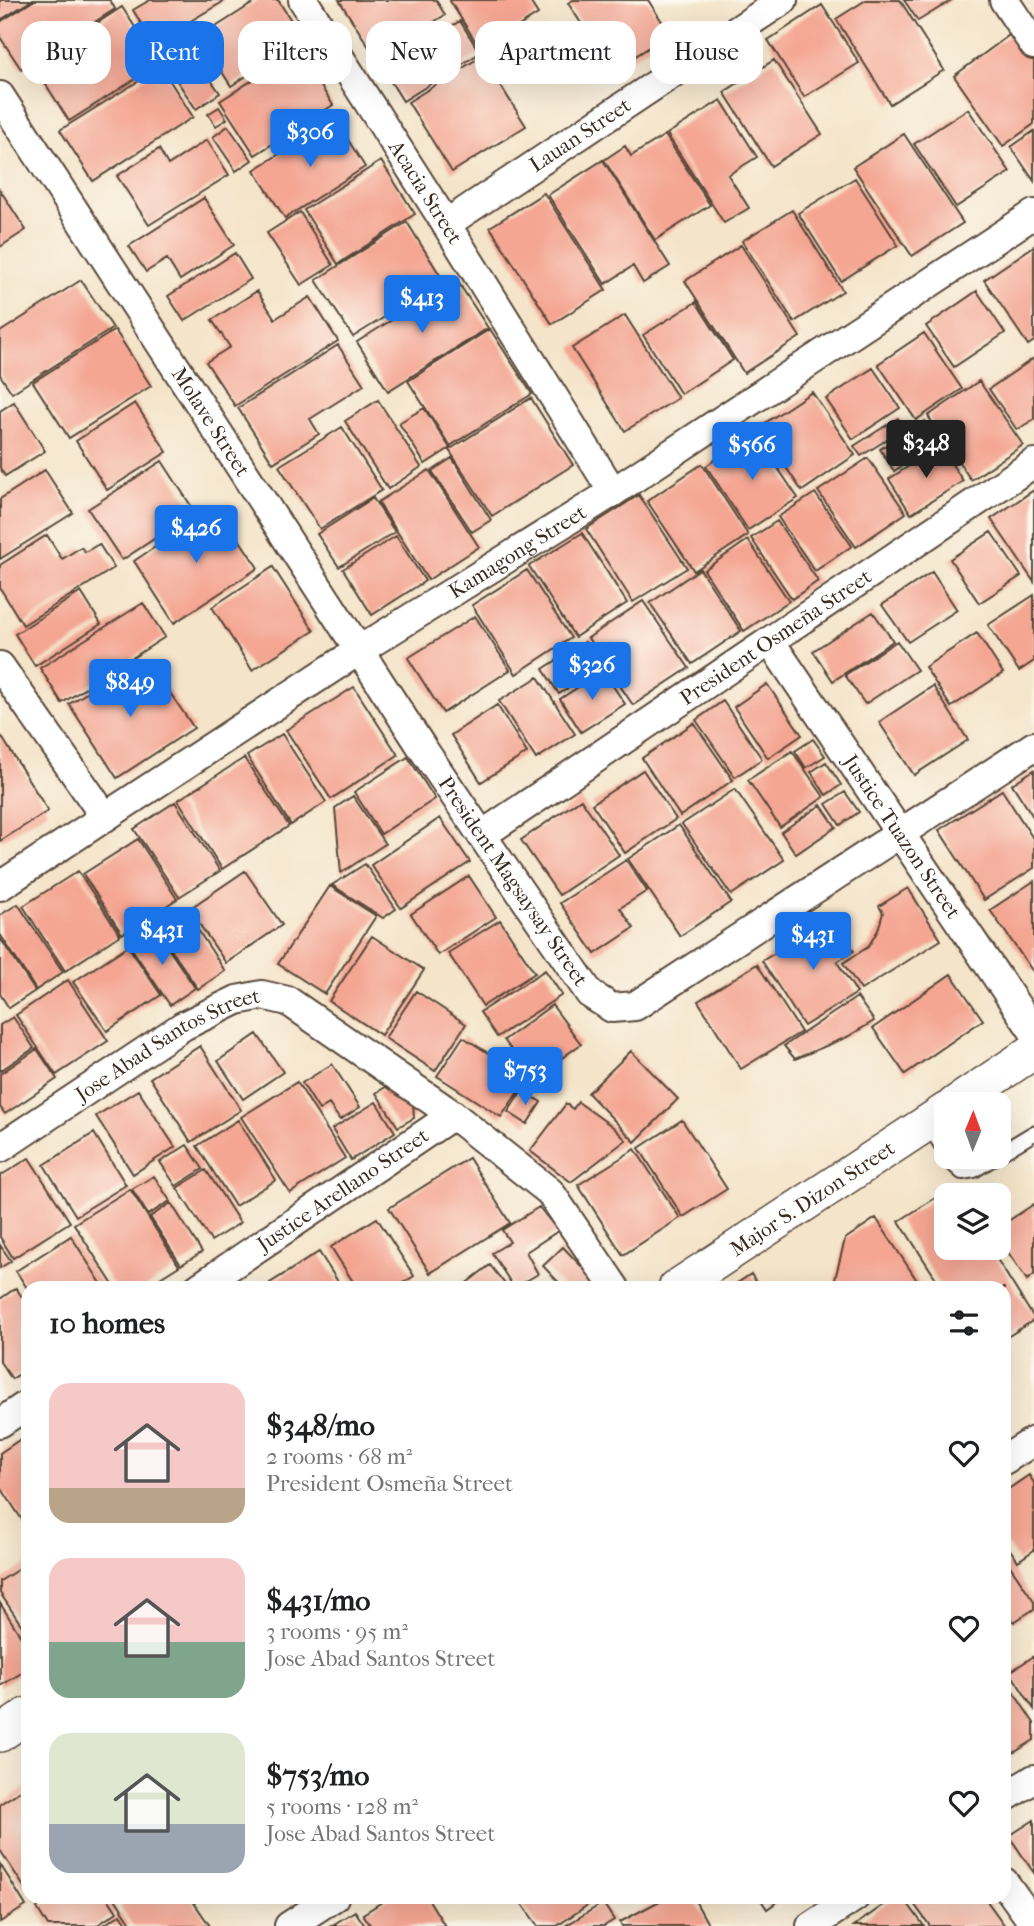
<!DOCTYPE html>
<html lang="en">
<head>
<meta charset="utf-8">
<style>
  body { margin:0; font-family:"IM FELL French Canon",serif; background:#f6f6f6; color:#202124; height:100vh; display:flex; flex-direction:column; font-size:26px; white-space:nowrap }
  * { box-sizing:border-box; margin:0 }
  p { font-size:23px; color:#757577 }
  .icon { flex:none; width:38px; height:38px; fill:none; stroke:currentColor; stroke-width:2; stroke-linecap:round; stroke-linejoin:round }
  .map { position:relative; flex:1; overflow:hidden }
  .side { position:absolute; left:21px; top:1281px; width:990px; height:623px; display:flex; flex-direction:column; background:#fff; border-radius:21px; box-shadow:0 7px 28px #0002 }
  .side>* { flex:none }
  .top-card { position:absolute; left:21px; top:21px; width:992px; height:63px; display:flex; gap:14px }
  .needle { width:46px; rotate:1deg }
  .tools { position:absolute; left:934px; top:1092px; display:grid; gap:14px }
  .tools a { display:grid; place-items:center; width:77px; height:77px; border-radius:14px; background:#fff; box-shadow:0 7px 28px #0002; font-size:35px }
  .price { position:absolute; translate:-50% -60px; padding:0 16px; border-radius:7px; background:#1a73e8; color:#fff; font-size:23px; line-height:46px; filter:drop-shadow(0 2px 4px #0008) }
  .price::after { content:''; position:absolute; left:50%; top:42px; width:21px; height:16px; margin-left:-10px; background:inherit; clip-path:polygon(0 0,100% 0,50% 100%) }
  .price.current { background:#222; color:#fff }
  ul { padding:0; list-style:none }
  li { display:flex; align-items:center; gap:21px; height:175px; padding:0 28px }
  li span { display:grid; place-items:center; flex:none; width:196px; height:140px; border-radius:21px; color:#555 }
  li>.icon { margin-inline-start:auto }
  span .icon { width:84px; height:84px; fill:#fffc; stroke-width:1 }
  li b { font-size:30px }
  h2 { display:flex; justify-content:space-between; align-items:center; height:84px; padding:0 28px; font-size:30px }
  .chip { padding:0 24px; border-radius:21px; background:#fff; box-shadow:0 7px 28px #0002; font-size:24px; line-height:63px }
  .chip.current { background:#1a73e8; color:#fff }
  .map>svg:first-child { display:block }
</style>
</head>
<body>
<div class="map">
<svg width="1034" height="1926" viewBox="0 0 1034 1926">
  <rect width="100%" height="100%" fill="#fbf7ec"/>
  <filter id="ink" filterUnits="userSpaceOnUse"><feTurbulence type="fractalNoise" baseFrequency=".0143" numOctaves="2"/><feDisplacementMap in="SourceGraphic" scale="14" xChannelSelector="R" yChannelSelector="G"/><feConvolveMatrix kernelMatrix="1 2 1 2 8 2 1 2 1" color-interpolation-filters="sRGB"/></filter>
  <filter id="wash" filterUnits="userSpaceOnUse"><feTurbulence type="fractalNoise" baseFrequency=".00686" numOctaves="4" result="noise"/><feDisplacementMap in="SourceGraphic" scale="28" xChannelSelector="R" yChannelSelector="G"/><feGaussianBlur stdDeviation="1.57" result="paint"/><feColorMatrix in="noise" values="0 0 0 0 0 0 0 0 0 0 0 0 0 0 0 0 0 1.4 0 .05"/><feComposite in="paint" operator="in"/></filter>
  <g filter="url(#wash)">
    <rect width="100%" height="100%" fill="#f4e4c9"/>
    <path fill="#62c5e0" stroke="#4e787f" stroke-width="2" d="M540,38L554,46V61C540,69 528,76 511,76L514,62L522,56L530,42Z"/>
    <g id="blocks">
      <path fill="#f4a693" d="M0,0H32L2,19L0,17Z
        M35,0H110L115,9L21,69L0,37V22Z
        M150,0H226L153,43L133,10Z
        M258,0H278L303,39L231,86L200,37Z
        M339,0H436L445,15L376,58Z
        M451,0H529L538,14L481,50L450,1Z
        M573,0H648L670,34L612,71L568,3Z
        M866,0H900L944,70L890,104L836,19Z
        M904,0H952L918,21Z
        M822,5L859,63L804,97L768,40Z
        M122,7L159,64L69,121L33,64Z
        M460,21L480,53L403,101L383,69Z
        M1016,30L1034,58V124L1003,146L954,76Z
        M190,50L220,93L196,109L167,66Z
        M298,51L333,105L255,155L220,101Z
        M482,56L526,126L452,172L408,102Z
        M774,60L822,134L771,166L724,92Z
        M161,67L193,117L93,181L60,130Z
        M721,100L757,157L728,175L749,208L724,223L667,134Z
        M219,107L227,119L216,126L208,114Z
        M968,109L1010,172L956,207L914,144Z
        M335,119L365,167L285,218L254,170Z
        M228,126L252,160L236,171L213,137Z
        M1034,131V181L1011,147Z
        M904,134L963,223L912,256L853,167Z
        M665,135L710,205L655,240L604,160L625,146L631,156Z
        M207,140L229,175L149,225L117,176L159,149L168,165Z
        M603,160L670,266L643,283L633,266L605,284L548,195Z
        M381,161L415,214L338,264L304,210Z
        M855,178L898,245L841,281L798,213Z
        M0,190L26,230L0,247Z
        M544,193L606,290L552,324L490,227Z
        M204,198L234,245L180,280L167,259L146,272L129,246Z
        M792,210L843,291L794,322L742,241Z
        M300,212L333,265L301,285L267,233Z
        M407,222L443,280L353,337L316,280Z
        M741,245L800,337L744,373L685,281Z
        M1034,246V341L1028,345L984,280Z
        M235,253L251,279L184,321L168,296Z
        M456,279L488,328L388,391L357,342Z
        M81,280L113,328L12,393L0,375V332Z
        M257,291L275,319L310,297L338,341L235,406L206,362L230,347L212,320Z
        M977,291L1005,333L954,367L926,326Z
        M696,302L733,360L681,394L643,335Z
        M625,315L678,398L625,431L572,348Z
        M490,329L532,394L450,446L408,381Z
        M115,330L151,386L69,438L33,382Z
        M924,333L962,389L916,420L878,364Z
        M338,345L364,385L310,419L319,434L273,463L238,408Z
        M1034,358V419L1017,430L989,389Z
        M873,368L900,408L853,439L826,399Z
        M979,381L1023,445L971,480L928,416Z
        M812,392L855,455L802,491L759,427Z
        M531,398L573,465L492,516L449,450Z
        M378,400L421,467L388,489L345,421Z
        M14,402L45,451L5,476L0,468V411Z
        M135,403L167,452L107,490L76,441Z
        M424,408L450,448L425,464L399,423Z
        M898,418L905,428L861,456L854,446Z
        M925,421L939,442L894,471L880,449Z
        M342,427L382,490L320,529L279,466Z
        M755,434L798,498L748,530L706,466Z
        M940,446L963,481L911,514L889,479Z
        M452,458L491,520L472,532L432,471Z
        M868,458L906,513L856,547L818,491Z
        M162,461L195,512L122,560L88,509Z
        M702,464L748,535L694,571L647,501Z
        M45,470L73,513L0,559V499Z
        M429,470L479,547L428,580L378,502Z
        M1034,490V582L991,519Z
        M815,493L852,546L815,571L778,517Z
        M639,495L687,568L633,602L586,529Z
        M373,498L395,532L339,567L317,534Z
        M217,506L258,568L174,623L134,561Z
        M777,521L818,581L792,599L751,538Z
        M991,532L1021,576L979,603L950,559Z
        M582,533L627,603L575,637L529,566Z
        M47,535L62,559L81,547L85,552L99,544L114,568L23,625L0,588V565Z
        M396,536L425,581L372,615L343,569Z
        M748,540L789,601L744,631L704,570Z
        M273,567L314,631L252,670L212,607Z
        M700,569L741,631L692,664L650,603Z
        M527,570L571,638L516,674L472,605Z
        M932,572L957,610L908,642L882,605Z
        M81,592L101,624L35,666L15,634Z
        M1034,595V661L1019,671L988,625Z
        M643,601L689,668L633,705L588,638Z
        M143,603L165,637L62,703L40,668Z
        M873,612L893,641L833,681L813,651Z
        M475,616L510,670L443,713L408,658Z
        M977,633L1003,673L951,707L925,667Z
        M897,641L917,670L865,704L845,675Z
        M585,642L601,667L559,694L543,669Z
        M137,661L158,692L166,687L194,728L117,778L69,704Z
        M603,671L625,704L581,732L560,699Z
        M538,677L575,734L536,759L499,701Z
        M767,684L802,735L768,758L734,707Z
        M933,686L968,740L914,775L879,722Z
        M354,687L398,755L331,799L286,730Z
        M723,701L762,759L735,777L696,720Z
        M497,705L527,753L481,782L451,735Z
        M694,723L733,780L680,816L642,758Z
        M0,734L48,811L0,841Z
        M282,734L326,802L291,825L247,756Z
        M813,739L825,756L806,768L795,751Z
        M792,751L824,797L780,827L748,780Z
        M408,757L435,799L381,834L354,792Z
        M244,758L289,826L222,869L178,800Z
        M826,762L841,785L826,795L811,772Z
        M643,770L676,819L625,853L592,804Z
        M1034,770V818L1012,784Z
        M735,789L784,860L731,895L682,824Z
        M1002,790L1034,840V868L984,900L939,830Z
        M845,792L859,812L840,825L826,804Z
        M353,796L385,844L341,873L335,808Z
        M581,799L619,855L559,895L521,840Z
        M175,802L220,871L179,897L134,829Z
        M821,805L836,827L796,854L781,832Z
        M440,818L470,862L401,908L371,865Z
        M679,825L731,902L680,936L628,859Z
        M138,839L177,899L122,934L83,874Z
        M626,860L647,891L620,908L634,928L595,954L560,903Z
        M365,864L396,909L383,918L332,885Z
        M78,871L120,935L65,971L23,906Z
        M245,871L282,925L226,963L189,909Z
        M469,876L496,917L438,955L411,914Z
        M1034,881V973L990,910Z
        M330,886L376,916L325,994L278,964Z
        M908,888L941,940L861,990L843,963L868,947L878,930L883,913L879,906Z
        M18,904L63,972L36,990L0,934V915Z
        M184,909L225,971L198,989L156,927Z
        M833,917L854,951L837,962L857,993L804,1026L762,961Z
        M500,920L535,973L483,1006L448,953Z
        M155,929L195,988L170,1005L130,946Z
        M372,936L424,970L381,1035L329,1001Z
        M0,938L35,991L9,1008L0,994Z
        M128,946L161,995L107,1031L73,982Z
        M757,964L801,1032L741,1069L698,1001Z
        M545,970L562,995L497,1037L480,1012Z
        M951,974L983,1020L905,1074L873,1028Z
        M68,980L108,1041L56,1075L16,1015Z
        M416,991L466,1024L435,1071L385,1038Z
        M857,997L874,1021L847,1037L795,1059L784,1046Z
        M552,1005L581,1044L533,1079L504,1040Z
        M13,1017L34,1048L0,1071V1025Z
        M257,1034L283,1072L243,1099L218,1061Z
        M463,1037L510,1067L506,1074L523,1085L501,1117L437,1076Z
        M200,1046L241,1110L191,1142L150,1078Z
        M37,1049L57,1079L5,1114L0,1107V1074Z
        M631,1051L678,1099L635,1142L588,1093Z
        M332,1064L360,1107L340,1120L329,1104L319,1110L302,1083Z
        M297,1082L345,1158L290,1193L241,1117Z
        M389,1085L413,1104L414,1118L398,1127L376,1093Z
        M138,1090L175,1147L133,1174L96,1116Z
        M522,1090L541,1102L527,1124L508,1112Z
        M376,1102L395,1132L351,1160L332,1129Z
        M578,1102L613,1127L626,1140L571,1182L530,1151L566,1104L573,1109Z
        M238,1120L276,1180L235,1206L197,1146Z
        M682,1120L727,1189L683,1217L639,1148Z
        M94,1133L126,1185L76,1216L44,1165Z
        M187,1145L203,1169L176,1186L160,1162Z
        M635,1149L680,1218L623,1255L578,1185Z
        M29,1158L70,1222L13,1258L0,1237V1176Z
        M469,1158L510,1223L430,1273L389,1208Z
        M206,1170L240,1223L211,1241L177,1188Z
        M154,1176L170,1201L148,1215L132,1189Z
        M951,1188L956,1195H947V1248H990L1034,1318V1320L1004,1339V1288H942L899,1221Z
        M130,1189L179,1266L144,1288H115L74,1224Z
        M171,1203L202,1252L181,1265L150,1217Z
        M1034,1204V1275L1027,1280L999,1239V1227Z
        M539,1207L558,1231L526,1252L538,1274L514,1288L492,1253L510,1242L502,1230Z
        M377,1218L414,1276L395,1288H357L331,1247Z
        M876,1218L922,1288H841L835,1279L845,1239Z
        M71,1236L104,1288H27L16,1271Z
        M0,1245L11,1261L0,1268Z
        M563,1247L602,1288H564L543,1266Z
        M319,1252L342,1288H272L270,1283Z
        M490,1265L508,1288H466L464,1285Z
        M751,1274L760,1288H730Z
        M16,1288L28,1306V1368L12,1379L0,1362V1299Z
        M28,1434V1529L0,1486V1453Z
        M1029,1475L1034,1483V1550L1018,1561L1004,1541V1492Z
        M1004,1557L1034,1601V1609L1014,1622L1004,1608Z
        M28,1563V1635L0,1593V1581Z
        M0,1603L28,1648V1669L0,1686Z
        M1034,1656V1709L1010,1672Z
        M1014,1693L1034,1723V1740L1004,1759V1699Z
        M28,1786V1893L0,1850V1804Z
        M1034,1820V1873L1009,1836Z
        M0,1864L26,1906L0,1922Z
        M54,1897H107L117,1912L96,1926H48L37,1908Z
        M114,1897H190L210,1926H133Z
        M390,1897H427L445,1926H371L363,1914Z
        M517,1897H589L592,1902L557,1926H538Z
        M667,1897H693L709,1926H622L620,1922Z
        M759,1897H784L767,1909Z
        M895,1897H903L924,1926H854Z
        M909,1897H984L1005,1926H930Z
        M603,1903L614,1920L604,1926H565Z
        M355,1911L365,1926H331Z
        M121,1914L129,1926H102Z"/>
    </g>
  </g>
  <g filter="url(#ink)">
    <use href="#blocks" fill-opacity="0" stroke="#574638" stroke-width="2"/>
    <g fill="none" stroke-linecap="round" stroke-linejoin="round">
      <defs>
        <path id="service" d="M928,1123L947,1154
          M999,1154L1034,1133
          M948,1157L952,1163L962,1172L974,1170L995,1157"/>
        <g id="minor">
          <path id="s1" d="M303,0L446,224L613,492"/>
          <path d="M1004,0L1034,45"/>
          <path id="s2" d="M0,96L423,749L590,994L612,1008L635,1006L1034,746"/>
          <path id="s3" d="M446,224L783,0"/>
          <path id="s4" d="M770,641L1034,1032"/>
          <path d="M0,666L105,817"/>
          <path id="s5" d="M482,835L1034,463"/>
          <path id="s6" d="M0,886L358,651L613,492L1034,214"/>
          <path id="s7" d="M0,1148L183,1026L237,1000L262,995L288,1001L453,1115L550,1192L615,1288"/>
          <path id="s8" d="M198,1288L453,1115"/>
          <path d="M0,1423L28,1404"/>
          <path d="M1004,1460L1034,1441"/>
          <path d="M1004,1798L1034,1779"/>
          <path d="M1004,1882L1034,1924"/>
          <path d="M289,1926L334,1897"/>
          <path d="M811,1926L855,1897"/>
        </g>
        <g id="tertiary">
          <path d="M955,1104L1034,1051"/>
          <path id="s9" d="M676,1288L947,1110"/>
          <path d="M0,1734L28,1715"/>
        </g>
      </defs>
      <use href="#service" stroke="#574638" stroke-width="18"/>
      <use href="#minor" stroke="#574638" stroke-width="32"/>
      <use href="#tertiary" stroke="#574638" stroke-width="38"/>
      <use href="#service" stroke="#fff" stroke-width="14"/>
      <use href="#minor" stroke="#fff" stroke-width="28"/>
      <use href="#tertiary" stroke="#fff" stroke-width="35"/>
    </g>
  </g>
  <g text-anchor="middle" stroke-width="6" stroke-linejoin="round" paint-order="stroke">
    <g font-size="21" fill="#3b2a1e" stroke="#fbf7ec">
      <text dy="7" stroke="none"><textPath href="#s3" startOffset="161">Lauan Street</textPath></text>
      <text dy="7" stroke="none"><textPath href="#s1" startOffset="228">Acacia Street</textPath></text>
      <text dy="7" stroke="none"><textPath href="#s2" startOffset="388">Molave Street</textPath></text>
      <text dy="7" stroke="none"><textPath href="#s6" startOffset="616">Kamagong Street</textPath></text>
      <text dy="7" stroke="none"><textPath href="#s5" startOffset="354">President Osmeña Street</textPath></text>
      <text dy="7" stroke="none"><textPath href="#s4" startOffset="236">Justice Tuazon Street</textPath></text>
      <text dy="7" stroke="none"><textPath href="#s2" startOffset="938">President Magsaysay Street</textPath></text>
      <text dy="7" stroke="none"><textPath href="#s7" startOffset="198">Jose Abad Santos Street</textPath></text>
      <text dy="7" stroke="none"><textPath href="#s8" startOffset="175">Justice Arellano Street</textPath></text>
      <text dy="7" stroke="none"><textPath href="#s9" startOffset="163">Major S. Dizon Street</textPath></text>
    </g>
  </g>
</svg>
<div class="tools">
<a><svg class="needle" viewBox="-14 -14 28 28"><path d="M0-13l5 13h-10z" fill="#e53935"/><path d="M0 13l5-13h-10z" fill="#757577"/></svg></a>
<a><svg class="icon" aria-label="layers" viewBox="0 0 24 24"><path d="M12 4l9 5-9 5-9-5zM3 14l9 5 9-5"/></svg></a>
</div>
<b class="price" style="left:310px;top:169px">$306</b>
<b class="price" style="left:422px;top:335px">$413</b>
<b class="price current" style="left:926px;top:480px">$348</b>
<b class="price" style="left:752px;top:482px">$566</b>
<b class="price" style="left:196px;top:565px">$426</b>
<b class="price" style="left:592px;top:702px">$326</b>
<b class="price" style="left:130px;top:719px">$849</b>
<b class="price" style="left:162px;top:967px">$431</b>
<b class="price" style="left:813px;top:972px">$431</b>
<b class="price" style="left:525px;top:1107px">$753</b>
<div class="top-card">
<a class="chip">Buy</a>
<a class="chip current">Rent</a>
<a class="chip">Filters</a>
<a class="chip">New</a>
<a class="chip">Apartment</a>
<a class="chip">House</a>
</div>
<section class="side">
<h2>10 homes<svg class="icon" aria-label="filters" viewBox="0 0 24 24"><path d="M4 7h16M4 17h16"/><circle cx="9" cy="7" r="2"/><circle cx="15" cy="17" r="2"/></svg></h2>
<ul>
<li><span style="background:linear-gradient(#f6c9c9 75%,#b9a48a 0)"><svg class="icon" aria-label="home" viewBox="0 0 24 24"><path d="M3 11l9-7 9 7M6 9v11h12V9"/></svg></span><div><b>$348/mo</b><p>2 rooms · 68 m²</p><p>President Osmeña Street</p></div><svg class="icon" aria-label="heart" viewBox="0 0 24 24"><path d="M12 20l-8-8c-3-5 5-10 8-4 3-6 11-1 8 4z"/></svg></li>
<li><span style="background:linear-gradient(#f6c9c9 60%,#7fa58c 0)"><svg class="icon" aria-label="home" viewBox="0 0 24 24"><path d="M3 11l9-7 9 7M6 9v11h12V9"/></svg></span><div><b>$431/mo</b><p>3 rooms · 95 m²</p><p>Jose Abad Santos Street</p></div><svg class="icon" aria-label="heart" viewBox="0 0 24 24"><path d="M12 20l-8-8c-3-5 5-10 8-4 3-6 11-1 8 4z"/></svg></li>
<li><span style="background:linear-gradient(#dfe7d0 65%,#9aa5b1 0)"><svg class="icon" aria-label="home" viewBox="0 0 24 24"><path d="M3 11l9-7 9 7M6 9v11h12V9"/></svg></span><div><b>$753/mo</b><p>5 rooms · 128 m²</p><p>Jose Abad Santos Street</p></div><svg class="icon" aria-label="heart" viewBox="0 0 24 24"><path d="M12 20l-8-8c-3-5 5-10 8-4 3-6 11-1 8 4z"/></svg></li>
</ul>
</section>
</div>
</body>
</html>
